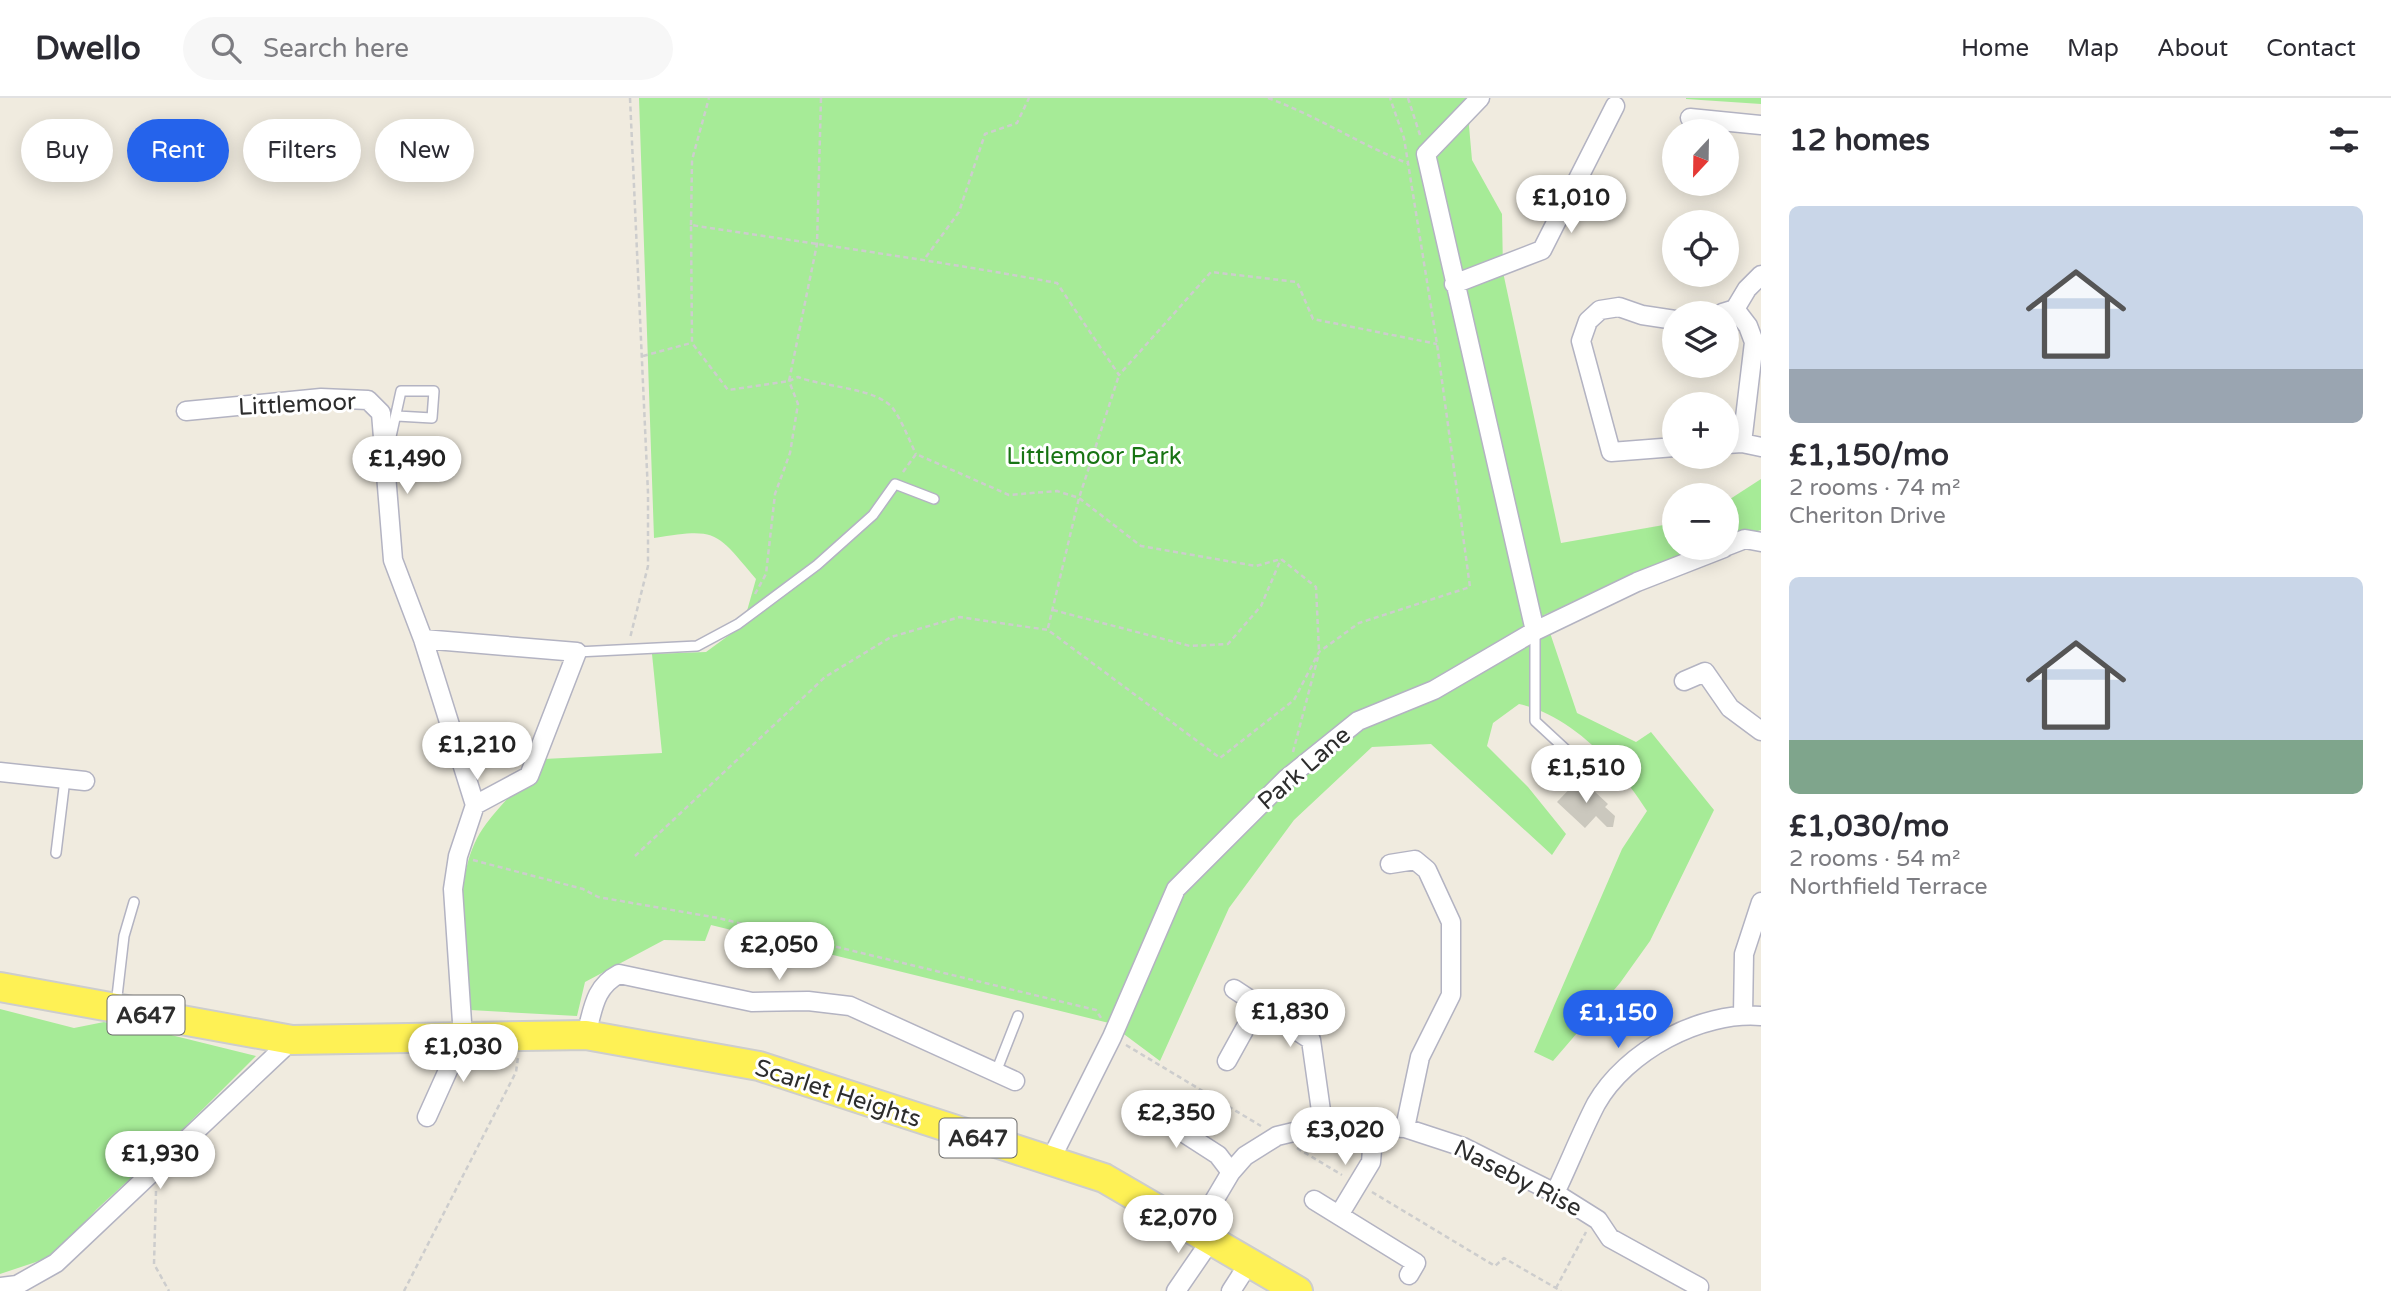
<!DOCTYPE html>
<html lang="en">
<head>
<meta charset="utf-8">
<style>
  body { margin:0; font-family:"Varela Round",sans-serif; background:#f7f7f7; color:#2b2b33; height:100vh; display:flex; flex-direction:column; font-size:26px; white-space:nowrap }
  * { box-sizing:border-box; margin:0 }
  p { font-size:23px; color:#7c7c81 }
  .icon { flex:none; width:38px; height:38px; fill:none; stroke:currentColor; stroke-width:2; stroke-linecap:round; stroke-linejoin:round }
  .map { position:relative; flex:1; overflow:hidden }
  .drawer { display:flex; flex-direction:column; background:#fff; width:630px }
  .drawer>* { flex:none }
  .top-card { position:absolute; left:21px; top:21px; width:665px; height:63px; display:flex; gap:14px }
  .needle { width:46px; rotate:202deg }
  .fabs { position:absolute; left:1662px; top:21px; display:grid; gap:14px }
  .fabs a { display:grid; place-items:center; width:77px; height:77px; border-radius:50%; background:#fff; box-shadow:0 4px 18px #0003; font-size:35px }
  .price { position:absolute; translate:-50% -60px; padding:0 16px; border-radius:24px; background:#fff; color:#222; font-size:23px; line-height:46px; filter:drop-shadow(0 2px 4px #0008) }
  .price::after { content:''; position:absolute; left:50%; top:42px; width:21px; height:16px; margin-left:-10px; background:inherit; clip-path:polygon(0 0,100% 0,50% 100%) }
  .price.selected { background:#2563eb; color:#fff }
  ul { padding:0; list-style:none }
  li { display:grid; align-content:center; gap:14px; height:371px; padding:0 28px }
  li span { display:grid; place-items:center; height:217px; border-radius:10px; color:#555 }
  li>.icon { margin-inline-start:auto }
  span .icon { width:126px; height:126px; fill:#fffc; stroke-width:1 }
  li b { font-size:30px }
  h2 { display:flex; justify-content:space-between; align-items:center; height:84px; padding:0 28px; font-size:30px }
  .pill { padding:0 24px; border-radius:32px; background:#fff; box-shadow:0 4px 18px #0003; font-size:24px; line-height:63px }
  .pill.selected { background:#2563eb; color:#fff }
  header { display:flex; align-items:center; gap:42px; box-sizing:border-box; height:98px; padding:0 35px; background:#fff; border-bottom:2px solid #e1e1e2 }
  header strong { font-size:33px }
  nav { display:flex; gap:38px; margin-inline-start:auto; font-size:24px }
  .search { width:490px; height:63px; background:#f7f7f7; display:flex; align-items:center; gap:18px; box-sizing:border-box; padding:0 24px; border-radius:38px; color:#7c7c81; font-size:26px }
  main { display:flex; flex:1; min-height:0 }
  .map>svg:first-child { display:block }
</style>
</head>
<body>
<header>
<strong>Dwello</strong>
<div class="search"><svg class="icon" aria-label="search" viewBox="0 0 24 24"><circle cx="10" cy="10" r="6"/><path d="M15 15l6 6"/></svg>Search here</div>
<nav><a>Home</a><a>Map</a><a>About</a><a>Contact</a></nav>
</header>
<main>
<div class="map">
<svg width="1761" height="1193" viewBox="0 0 1761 1193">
  <rect width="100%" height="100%" fill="#f0ebdf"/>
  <path fill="#a6eb97" d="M639,0H1474L1469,28L1472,62L1502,116L1503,174L1561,445L1675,425V450H1705L1544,517L1577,615L1636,644L1651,634L1714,712L1650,843L1620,885L1553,963L1534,954L1622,751L1647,713C1619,669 1572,617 1519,606L1493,625L1487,648L1528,689L1566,736L1552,757L1431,646L1372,649L1294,722L1229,810L1160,963L1109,925L711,827L705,843L664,842L585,884L577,918L470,912C466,853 448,777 486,726C503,703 525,683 544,661L662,655L652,556L706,554L743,527L756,481C715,433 718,430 654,440Z
    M1686,0H1761V6L1686,1Z
    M1761,381V432L1727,442V403Z
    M0,911L74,930L104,924L171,937L256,958L170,1044L97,1111L54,1158L0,1176Z"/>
  <path fill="#cbc8be" d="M1580,680L1608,706L1605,709L1615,718L1613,729H1607L1596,718L1585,730L1557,704Z"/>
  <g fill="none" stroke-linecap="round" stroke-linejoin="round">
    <defs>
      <path id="lane" d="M390,343L401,293H434L432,320L397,318
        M1535,533V623L1602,685
        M577,554L697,548L738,526L817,467L873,417L895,386L934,401
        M56,755L65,681
        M116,907L124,838L134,804
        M996,974L1018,918"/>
      <path id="street" d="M1480,0L1426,56L1535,533
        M1690,20L1761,27
        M1454,186L1542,152L1615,8
        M1722,215L1735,211L1747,191L1761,177
        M1675,222L1642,217L1619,209L1600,212L1588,223L1581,243L1611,354L1675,349
        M186,313L321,300L368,302L381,315L393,462L423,541L475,707
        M1742,345L1761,349
        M1727,346L1742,345L1754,244L1748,228L1735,211
        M1727,448L1745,441L1761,444
        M423,541L577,554L529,678L475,707L458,758L453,791L463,939L427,1019
        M1684,583L1705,574L1730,610L1761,633
        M0,674L85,683
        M1390,766L1415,762L1427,772L1451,824V897L1420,959L1405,1030
        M1234,891L1311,942L1323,1027
        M1743,917L1744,856L1761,804
        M586,937C593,912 594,889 619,876L752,904L808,903L850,908L1015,983
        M1227,963L1258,907
        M1142,1008L1218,1057L1231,1074
        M1050,1063L1112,939L1176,791L1286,681L1358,623L1434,592L1535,533L1637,484L1724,450
        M1555,1095C1569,1066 1581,1035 1596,1006C1626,953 1701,913 1761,918
        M1314,1102L1416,1165L1409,1177
        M1339,1117L1371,1064L1374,1027
        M1196,1133L1231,1074L1245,1058L1277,1038L1323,1027L1405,1030L1463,1049L1555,1095L1598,1122L1610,1140L1699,1189L1698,1193
        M0,1189L17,1187L56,1165L292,942
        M1176,1193L1211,1142
        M1231,1193L1249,1165"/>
      <path id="primary" d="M0,889L292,942L586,937L759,968L1104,1080L1298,1193"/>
    </defs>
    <use href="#lane" stroke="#b3b3c2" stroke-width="12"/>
    <use href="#street" stroke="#b3b3c2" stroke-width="21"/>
    <use href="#primary" stroke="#cdcdcd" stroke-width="32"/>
    <path stroke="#cdcdcd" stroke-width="2.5" stroke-dasharray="5 3.5" stroke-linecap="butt" d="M630,0L648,395V468L630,540
      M821,0L817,146L789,283L728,292L692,245L691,127C813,146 935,162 1057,185L1119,277L1211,174L1297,184L1313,221L1437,246
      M1268,0C1317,18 1359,46 1407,65
      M1408,0L1420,37
      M691,127L692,62L709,0
      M926,159L959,114L985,36L1017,25L1029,0
      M643,258L691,245
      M903,374L916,356L1009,397L1057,393L1079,400L1141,448L1256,468L1281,461L1316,489L1319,553
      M755,496L766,476L775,396L790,355L798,306L789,283L798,279C823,289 880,290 894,312C903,325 909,342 916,356
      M1053,512L1190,548L1228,546L1261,508L1281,461
      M1048,530L1079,400L1119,277
      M1293,654L1318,559
      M635,758L825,579L891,539L960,519L1048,532L1220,660L1294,602L1319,554L1359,525L1470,489L1437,246L1404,40L1390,0
      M473,762L583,791L598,799L718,820L1096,912L1101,920
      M1126,947L1261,1028
      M1297,1050L1342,1077
      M156,1093L154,1166L169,1193
      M1372,1094L1495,1168L1504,1160L1561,1193
      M1556,1190L1586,1134
      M404,1193L516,974L518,960"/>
    <use href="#lane" stroke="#fff" stroke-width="9"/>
    <use href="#street" stroke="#fff" stroke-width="18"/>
    <use href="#primary" stroke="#fef155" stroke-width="28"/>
  </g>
  <g text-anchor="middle" stroke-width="6" stroke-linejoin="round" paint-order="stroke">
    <g fill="#fff" stroke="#6c6c6c" stroke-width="2">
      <rect x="107.5" y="897.5" width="77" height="39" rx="5"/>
      <rect x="939.5" y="1020.5" width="77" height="39" rx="5"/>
    </g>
    <g font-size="23" font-weight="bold" fill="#2d2d2d">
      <text x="146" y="925">A647</text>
      <text x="978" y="1048">A647</text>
    </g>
    <g font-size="24" fill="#2d2d2d" stroke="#fff">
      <text transform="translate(297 306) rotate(-3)" y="8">Littlemoor</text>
      <text transform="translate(1304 670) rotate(-41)" y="8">Park Lane</text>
      <text transform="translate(838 995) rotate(18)" y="8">Scarlet Heights</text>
      <text transform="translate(1518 1080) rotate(27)" y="8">Naseby Rise</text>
    </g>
    <g font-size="24" fill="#187414" stroke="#fff">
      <text x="1094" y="366">Littlemoor Park</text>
    </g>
  </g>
</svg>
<div class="fabs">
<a><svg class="needle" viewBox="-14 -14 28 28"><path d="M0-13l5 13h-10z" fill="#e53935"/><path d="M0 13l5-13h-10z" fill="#7c7c81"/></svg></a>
<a><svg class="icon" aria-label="locate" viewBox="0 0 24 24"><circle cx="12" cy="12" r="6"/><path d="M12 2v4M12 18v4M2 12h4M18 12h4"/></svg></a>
<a><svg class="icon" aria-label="layers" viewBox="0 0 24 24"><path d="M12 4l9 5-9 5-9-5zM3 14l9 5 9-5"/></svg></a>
<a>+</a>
<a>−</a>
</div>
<b class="price" style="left:1571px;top:137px">£1,010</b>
<b class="price" style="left:407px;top:398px">£1,490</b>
<b class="price" style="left:477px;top:684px">£1,210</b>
<b class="price" style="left:1586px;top:707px">£1,510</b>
<b class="price" style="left:779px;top:884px">£2,050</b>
<b class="price" style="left:1290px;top:951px">£1,830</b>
<b class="price selected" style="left:1618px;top:952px">£1,150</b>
<b class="price" style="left:463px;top:986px">£1,030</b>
<b class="price" style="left:1176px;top:1052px">£2,350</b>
<b class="price" style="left:1345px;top:1069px">£3,020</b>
<b class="price" style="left:160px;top:1093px">£1,930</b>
<b class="price" style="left:1178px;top:1157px">£2,070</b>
<div class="top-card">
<a class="pill">Buy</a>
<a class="pill selected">Rent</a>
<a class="pill">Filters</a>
<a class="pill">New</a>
</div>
</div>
<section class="drawer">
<h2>12 homes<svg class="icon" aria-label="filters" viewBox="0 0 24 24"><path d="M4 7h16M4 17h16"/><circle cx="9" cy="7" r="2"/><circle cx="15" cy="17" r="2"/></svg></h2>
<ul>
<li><span style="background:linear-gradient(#c9d6e8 75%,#9aa5b1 0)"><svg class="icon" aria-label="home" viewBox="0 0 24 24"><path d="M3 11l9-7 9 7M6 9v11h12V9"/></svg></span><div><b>£1,150/mo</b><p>2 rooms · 74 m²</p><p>Cheriton Drive</p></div></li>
<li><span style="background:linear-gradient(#c9d6e8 75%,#7fa58c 0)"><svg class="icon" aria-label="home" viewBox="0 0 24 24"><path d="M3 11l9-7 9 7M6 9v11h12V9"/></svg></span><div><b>£1,030/mo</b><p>2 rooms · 54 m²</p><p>Northfield Terrace</p></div></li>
</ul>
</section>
</main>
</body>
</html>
